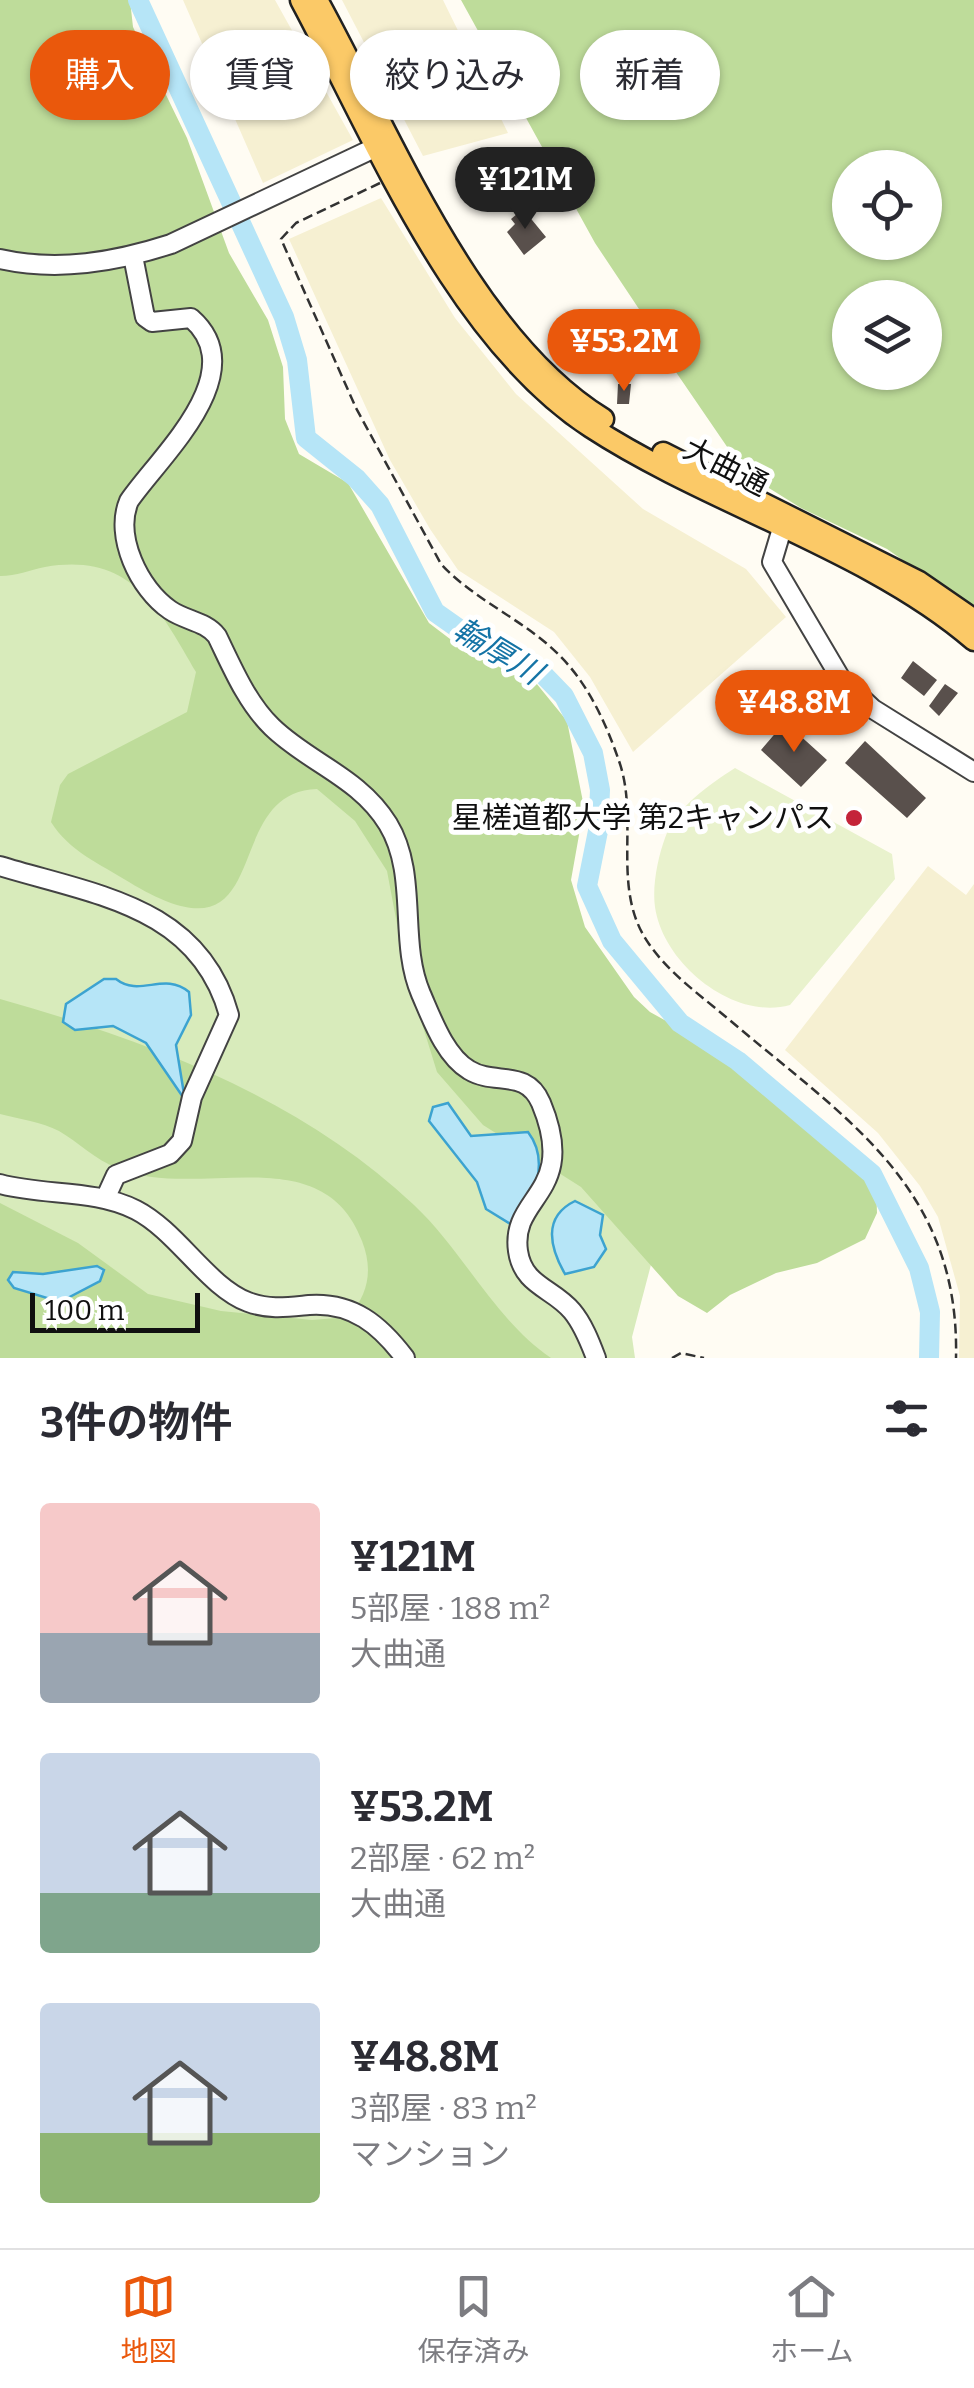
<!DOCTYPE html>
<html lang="ja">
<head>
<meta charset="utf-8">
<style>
  body { margin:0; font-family:Bitter,"Noto Sans JP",serif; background:#f7f7f7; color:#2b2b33; height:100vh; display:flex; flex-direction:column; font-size:38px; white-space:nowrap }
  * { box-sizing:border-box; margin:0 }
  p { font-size:32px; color:#7c7c81 }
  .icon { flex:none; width:55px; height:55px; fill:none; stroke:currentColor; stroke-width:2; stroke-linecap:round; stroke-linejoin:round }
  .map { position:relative; height:1358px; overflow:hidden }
  .panel { display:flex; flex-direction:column; background:#fff; flex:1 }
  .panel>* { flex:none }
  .hud { position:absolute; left:30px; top:30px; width:915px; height:90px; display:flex; gap:20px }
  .buttons { position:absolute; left:832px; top:150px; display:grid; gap:20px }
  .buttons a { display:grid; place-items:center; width:110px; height:110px; border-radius:50%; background:#fff; box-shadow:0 2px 8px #0004; font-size:50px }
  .scale { position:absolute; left:30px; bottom:25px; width:170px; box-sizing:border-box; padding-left:10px; border:5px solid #101010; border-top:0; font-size:28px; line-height:35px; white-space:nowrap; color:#101010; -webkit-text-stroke:8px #fff; paint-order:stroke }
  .price { position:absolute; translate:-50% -85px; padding:0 22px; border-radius:35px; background:#ea580c; color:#fff; font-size:32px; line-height:65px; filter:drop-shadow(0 2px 5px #0008) }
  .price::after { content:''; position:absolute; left:50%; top:60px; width:30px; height:22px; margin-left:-15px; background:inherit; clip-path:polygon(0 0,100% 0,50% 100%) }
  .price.on { background:#222; color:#fff }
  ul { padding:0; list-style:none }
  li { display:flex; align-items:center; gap:30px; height:250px; padding:0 40px }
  li span { display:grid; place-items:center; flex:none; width:280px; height:200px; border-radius:10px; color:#555 }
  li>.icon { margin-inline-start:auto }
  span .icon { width:120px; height:120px; fill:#fffc; stroke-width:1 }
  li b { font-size:42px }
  h2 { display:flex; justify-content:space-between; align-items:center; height:120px; padding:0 40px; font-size:42px }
  .pill { padding:0 35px; border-radius:45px; background:#fff; box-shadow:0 2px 8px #0004; font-size:35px; line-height:90px }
  .pill.on { background:#ea580c; color:#fff }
  .dock { display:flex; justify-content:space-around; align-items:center; height:140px; border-top:2px solid #e1e1e2; background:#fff; font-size:28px; color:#7c7c81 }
  .dock a { display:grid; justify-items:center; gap:5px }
  .dock .on { color:#ea580c }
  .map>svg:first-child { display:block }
</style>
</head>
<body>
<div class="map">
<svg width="974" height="1358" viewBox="0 0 974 1358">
  <rect width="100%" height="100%" fill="#fffcf3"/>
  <path fill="#f6f0d2" d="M183,0H275L353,140L263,183Z
    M342,0H443L508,133L423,156Z
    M381,198L455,318L516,394L643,509L746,569L786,617L633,752L590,677L554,632L458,570L430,529L390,460L289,239Z
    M928,866L966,895L974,884V1358H959L960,1296L938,1217L920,1186L878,1133L785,1050Z"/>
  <path fill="#d8ebbb" d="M0,0H41L658,1238L632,1337L635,1358H0Z"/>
  <path fill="#bedc9a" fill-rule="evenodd" d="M0,0H130L133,27L187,138L229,253L268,320L283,367L285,419L299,454L348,483L429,623L454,642L523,667L567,721L584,807L571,880L585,927L634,997L650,1012L724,1053L859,1161L876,1185L877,1213L865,1239L817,1263L776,1273L730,1295L707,1313L678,1296L581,1187L483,1125L437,1072L406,972L387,871L355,821L317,789C216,792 281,975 129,882C100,864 69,851 51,822L60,785L68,774L187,712L196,672C159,608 131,552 45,567C29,570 17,576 0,576Z
    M461,0H974V610L887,549L801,508L745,473L641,321V312L595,243ZM850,168H925V242H850ZM850,298H925V372H850Z
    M0,999C149,1041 299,1097 414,1205C464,1252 494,1319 551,1358H0V1203L78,1243L148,1294L221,1311L312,1320L348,1317C369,1294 373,1269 362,1241C322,1135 196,1202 117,1168C96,1160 78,1142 59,1131C42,1122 19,1119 0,1114Z"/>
  <path fill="#e9f2cd" d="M735,768L892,854L895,879L790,1005C734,1021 663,964 655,907C652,886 658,857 665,838C676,807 709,785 735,768Z"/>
  <path fill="#b6e5f7" stroke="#3ca3d0" stroke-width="2.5" d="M104,979H116C140,998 164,971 189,992L191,1015L176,1045L185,1100L146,1043L113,1026L75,1030L63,1022L66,1004Z
    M448,1103L471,1136L528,1132C551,1162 533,1198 517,1228L486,1209L477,1182L429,1121L433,1107Z
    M575,1201L603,1215L600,1235L606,1249L594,1267L565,1274C550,1248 542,1217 575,1201Z
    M97,1266L104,1270L100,1281L60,1302L14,1288L8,1280L13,1272L43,1274Z"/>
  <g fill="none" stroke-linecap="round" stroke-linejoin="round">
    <path stroke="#b6e5f7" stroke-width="20" d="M138,0L284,317L297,360L306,438L356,478L380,505L435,612L479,643L536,667L564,696L593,753L600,790L598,831L587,886L612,941L680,1023L738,1061L872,1174L919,1268L930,1312L929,1358"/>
  </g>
  <path fill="#59504c" d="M523,174L529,190L483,205L479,194L494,189L492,182Z
    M523,209L546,237L524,255L507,232L515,224L511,219Z
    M606,341L619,361L608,369L594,349Z
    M618,384H631L629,404H617Z
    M913,661L937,680L924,696L901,678Z
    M945,684L958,693L939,716L929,706Z
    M785,722L827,760L801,787L761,750Z
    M865,741L926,798L907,818L845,763Z"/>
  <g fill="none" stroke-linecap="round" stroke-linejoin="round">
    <defs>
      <path id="minor" d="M133,256L145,317L152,322L191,318C254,373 159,457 129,501C114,536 139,589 170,610C186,621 205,621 217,636C232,667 247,703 272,727C309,763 359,777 388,824C419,875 398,941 421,994C432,1019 445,1056 469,1070C495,1086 526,1068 541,1103C579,1194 510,1195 518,1251C523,1286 553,1288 572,1311C583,1324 590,1342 596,1358
        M0,259C58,272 115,262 171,244L387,142
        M786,515L772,562L841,679L873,709L974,772
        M0,866C95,895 199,906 229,1015L192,1097L182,1141L170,1154L116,1175L105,1199
        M0,1184C44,1196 95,1189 136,1210C177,1231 208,1287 248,1302C269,1310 288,1307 309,1305C353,1302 380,1325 405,1358"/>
      <path id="major" d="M301,0C376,140 455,338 591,427C709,504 870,550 974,640
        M317,0C391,134 470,337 603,419
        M663,453L919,582L974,620"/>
    </defs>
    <use href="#minor" stroke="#434343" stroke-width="22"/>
    <use href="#major" stroke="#212121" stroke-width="25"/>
    <path stroke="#323232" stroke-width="2.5" stroke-dasharray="10 5" stroke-linecap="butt" d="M380,183L296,223L281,239L356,408L441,564C475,601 525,620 560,656C588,684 606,723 619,761C640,820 610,889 649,944C669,973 700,995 726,1017C843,1117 960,1185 956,1358
      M672,1358L681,1353L704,1358"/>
    <use href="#minor" stroke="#fff" stroke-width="18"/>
    <use href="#major" stroke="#fbc967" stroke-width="20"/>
  </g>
  <circle fill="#c4243a" stroke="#fff" stroke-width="4" cx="854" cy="818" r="10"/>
  <g text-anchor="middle" stroke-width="10" stroke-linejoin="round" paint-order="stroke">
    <g font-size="30" fill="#101010" stroke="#fff">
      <text transform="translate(726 467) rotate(27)" y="10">大曲通</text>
    </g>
    <g font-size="30" fill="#101010" stroke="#fff" text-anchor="end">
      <text x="834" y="828">星槎道都大学 第2キャンパス</text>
    </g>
    <g font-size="32" font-style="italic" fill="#1574a6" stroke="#fff">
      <text transform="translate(498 651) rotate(31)" y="11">輪厚川</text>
    </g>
  </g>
</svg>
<div class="buttons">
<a><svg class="icon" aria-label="locate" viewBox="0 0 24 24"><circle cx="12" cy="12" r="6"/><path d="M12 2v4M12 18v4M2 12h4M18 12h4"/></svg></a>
<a><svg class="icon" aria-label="layers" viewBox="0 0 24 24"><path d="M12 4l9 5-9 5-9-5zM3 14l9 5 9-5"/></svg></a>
</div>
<div class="scale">100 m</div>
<b class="price on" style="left:525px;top:232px">¥121M</b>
<b class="price" style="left:624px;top:394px">¥53.2M</b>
<b class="price" style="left:794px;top:755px">¥48.8M</b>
<div class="hud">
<a class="pill on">購入</a>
<a class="pill">賃貸</a>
<a class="pill">絞り込み</a>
<a class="pill">新着</a>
</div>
</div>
<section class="panel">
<h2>3件の物件<svg class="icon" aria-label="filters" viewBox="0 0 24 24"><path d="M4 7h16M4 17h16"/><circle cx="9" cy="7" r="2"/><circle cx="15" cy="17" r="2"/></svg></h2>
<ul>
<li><span style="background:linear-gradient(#f6c9c9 65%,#9aa5b1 0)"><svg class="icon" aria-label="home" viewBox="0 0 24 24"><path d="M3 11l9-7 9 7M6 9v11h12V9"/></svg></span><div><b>¥121M</b><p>5部屋 · 188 m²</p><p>大曲通</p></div></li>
<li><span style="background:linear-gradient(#c9d6e8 70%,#7fa58c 0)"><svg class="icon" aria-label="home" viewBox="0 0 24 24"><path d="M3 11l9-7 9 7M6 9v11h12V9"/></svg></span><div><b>¥53.2M</b><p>2部屋 · 62 m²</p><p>大曲通</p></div></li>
<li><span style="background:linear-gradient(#c9d6e8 65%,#8fb573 0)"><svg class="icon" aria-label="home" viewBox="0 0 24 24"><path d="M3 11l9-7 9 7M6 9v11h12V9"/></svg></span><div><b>¥48.8M</b><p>3部屋 · 83 m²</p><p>マンション</p></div></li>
</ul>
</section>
<nav class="dock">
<a class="on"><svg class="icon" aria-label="map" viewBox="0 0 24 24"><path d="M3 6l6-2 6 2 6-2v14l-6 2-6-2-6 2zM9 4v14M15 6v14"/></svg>地図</a>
<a><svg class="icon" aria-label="saved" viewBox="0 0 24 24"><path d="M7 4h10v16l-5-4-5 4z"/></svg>保存済み</a>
<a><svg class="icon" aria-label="home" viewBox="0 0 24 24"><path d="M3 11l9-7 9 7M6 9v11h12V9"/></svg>ホーム</a>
</nav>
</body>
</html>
